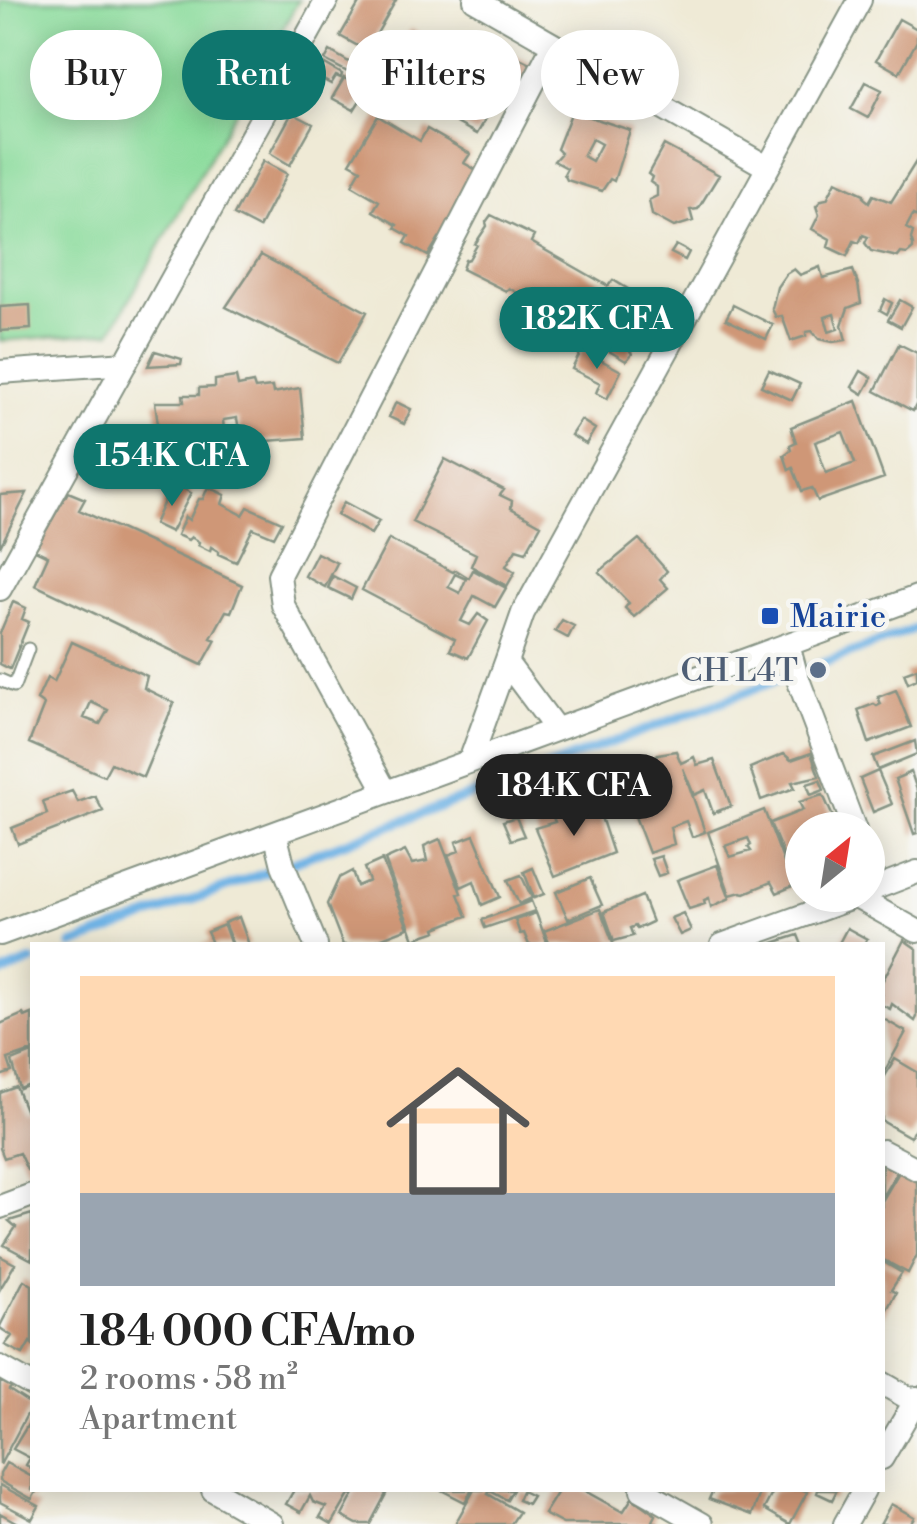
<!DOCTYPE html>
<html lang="en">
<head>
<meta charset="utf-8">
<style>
  body { margin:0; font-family:"Libre Bodoni",serif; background:#f2f2f2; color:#222; height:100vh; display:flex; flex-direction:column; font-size:38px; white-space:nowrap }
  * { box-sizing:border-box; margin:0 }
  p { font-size:32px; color:#767676 }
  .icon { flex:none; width:55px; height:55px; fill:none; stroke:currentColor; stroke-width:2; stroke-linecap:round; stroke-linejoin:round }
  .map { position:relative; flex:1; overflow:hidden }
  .sheet { position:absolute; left:30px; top:942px; width:855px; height:550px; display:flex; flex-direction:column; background:#fff; border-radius:0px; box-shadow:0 5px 25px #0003 }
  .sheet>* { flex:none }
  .banner { position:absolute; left:30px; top:30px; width:858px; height:90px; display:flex; gap:20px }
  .needle { width:65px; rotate:30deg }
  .buttons { position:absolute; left:785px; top:812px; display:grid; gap:20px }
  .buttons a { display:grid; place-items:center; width:100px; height:100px; border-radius:50%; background:#fff; box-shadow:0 5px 25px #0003; font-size:50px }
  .price { position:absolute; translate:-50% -85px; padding:0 22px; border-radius:35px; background:#0f766e; color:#fff; font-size:32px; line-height:65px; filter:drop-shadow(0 2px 5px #0008) }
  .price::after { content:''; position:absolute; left:50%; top:60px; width:30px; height:22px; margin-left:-15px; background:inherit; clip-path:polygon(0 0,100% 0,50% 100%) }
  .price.selected { background:#222; color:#fff }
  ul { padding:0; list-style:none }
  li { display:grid; align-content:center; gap:20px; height:530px; padding:0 50px }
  li span { display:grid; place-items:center; height:310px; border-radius:0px; color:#555 }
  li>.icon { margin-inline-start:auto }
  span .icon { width:180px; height:180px; fill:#fffc; stroke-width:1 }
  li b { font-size:42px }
  .pill { padding:0 35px; border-radius:45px; background:#fff; box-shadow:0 5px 25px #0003; font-size:35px; line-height:90px }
  .pill.selected { background:#0f766e; color:#fff }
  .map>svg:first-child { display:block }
</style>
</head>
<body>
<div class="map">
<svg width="917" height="1524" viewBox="0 0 917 1524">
  <rect width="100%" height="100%" fill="#f6f6f2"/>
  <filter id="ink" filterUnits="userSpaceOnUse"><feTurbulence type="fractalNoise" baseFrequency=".01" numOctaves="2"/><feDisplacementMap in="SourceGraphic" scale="20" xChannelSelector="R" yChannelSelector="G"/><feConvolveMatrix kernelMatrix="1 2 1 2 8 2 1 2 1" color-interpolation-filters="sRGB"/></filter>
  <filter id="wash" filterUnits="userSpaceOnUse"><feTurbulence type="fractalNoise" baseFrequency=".0048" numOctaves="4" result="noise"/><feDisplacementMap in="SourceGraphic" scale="40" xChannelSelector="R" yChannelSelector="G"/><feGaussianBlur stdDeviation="2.25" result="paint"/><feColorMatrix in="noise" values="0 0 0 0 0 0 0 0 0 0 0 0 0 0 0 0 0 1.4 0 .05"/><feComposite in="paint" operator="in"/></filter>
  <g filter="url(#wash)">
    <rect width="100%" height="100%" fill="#efead6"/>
    <path fill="#8adb9b" stroke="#548c68" stroke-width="2.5" d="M0,0H299L111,332L0,341Z"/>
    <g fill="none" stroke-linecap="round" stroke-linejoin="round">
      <path stroke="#70b3e5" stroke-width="9" d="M72,945L917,628
        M0,974L32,961"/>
    </g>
    <g id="blocks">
      <path fill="#cf9777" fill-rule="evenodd" d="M361,0H396L367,51L340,36Z
        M899,19L917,29V41L899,73L876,60Z
        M411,29L434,42L406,93L426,62L496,101L477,134L440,114L429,116L378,90Z
        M330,51L359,68L355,76L325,60Z
        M372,54L388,62L381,75L377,73L368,89L355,80Z
        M511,54L532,64L511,104L491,92Z
        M475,55L499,66L491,81L468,70Z
        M325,64L342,74L341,78L336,76L331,84L318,77Z
        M344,78L366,91L354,110L332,98Z
        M866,82L882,90L868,118L851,109Z
        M572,111L630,130L614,181L610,179L602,191L567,180L564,174L567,168L554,161L561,153L557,149ZM592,139L601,144L592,161L583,156Z
        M292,113L313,124L290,165L270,153Z
        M378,116L420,141L427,129L470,154L464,163L487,176L449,243L439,238L428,256L405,243L409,236L395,228L397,225L373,211L379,201L352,185L361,169L350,163Z
        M664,145L719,175L698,209L690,210L693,221L674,227L652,215L649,200L657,196V187L650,182L652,177L648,174Z
        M917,160V217L913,215L906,228L913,232L911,239L913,245V249L907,254L901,253L898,257L871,251L865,243L868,237L863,235L859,243L854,241L847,256L828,247L830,239L812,229L819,215L816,206L822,200L827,199L836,181L864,194V198L869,202L873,195L891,202Z
        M263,161L287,174L259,228L234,215Z
        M491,215L534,236L531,242L608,286L613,280L656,306L651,316L647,315L640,329L642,330L640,337L636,338L630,351L632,354L626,361L582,335L584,332L509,288L506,291L462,269L465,260L469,259L477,245L475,244L487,226L486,222Z
        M676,245L689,252L685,260L671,253Z
        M261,255L367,312L338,363L226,307Z
        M820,267L823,278L853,270L858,284L861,303L848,308L842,325L846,340L833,342L819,339L812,331L806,332V336L791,341L782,316L776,317L772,309L777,287L786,274L794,269L800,275ZM834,314L838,329L829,332L825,317Z
        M885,299L892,303L887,314L880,310Z
        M900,300L912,307L901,327L888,320Z
        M30,305L31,329L0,331V307Z
        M733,305L773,325L766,339L726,319Z
        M899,344L917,353V403L913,411L875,391Z
        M582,350L621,371L607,399L596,393L600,383L572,369Z
        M155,351L182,359L181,364L148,366Z
        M769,370L800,384L792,400L761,386Z
        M861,371L872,378L863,394L852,387Z
        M236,377L238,386L253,383L255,389L272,387L273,393L300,388L305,438L254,442L252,439L241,442L237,418L223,420L225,442L212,443V449L162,454L155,402H184L183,395H199V388L215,387V380Z
        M856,401L884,478L818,501L812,488L802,491L793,468L789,470L784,455L791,450L790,445L796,442L791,427ZM843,432L855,463L826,473L815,442Z
        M396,402L411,409L404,424L389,417Z
        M581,420L595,429L586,444L571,435Z
        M111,433L120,437L111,453L103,448Z
        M445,459L504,490L500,495L512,501L511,508L541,525L526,552L516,549L506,566L515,572L507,586L471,566L476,554L412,522Z
        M178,486L191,493L171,532L154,524L169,490L175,492Z
        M208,487L225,495L222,504L243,515L248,507L282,522L274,537L253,528L236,562L218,554V551L211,547L210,551L198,545L199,542L191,537L188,540L177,535L185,517L189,520L199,499H203Z
        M68,492L85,499L79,510L242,585L231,612L226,611L211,638L216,640L202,665L35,585L48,556L35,550Z
        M27,493L0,547V495Z
        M344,502L379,521L371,534L337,515Z
        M389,539L453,572L456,570L469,578L473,570L506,588L495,607L474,596L461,621L470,625L478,614L488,621L468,658L450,650L455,639L362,590ZM455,574L466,579L460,593L448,587Z
        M639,539L667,571L660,579L668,588L634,617L625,608L629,603L599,572Z
        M317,553L337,563L325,587L305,576Z
        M333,576L356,588L351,599L328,588Z
        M13,602L26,608L22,619L29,622L10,669L0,664V633Z
        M562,620L574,626L568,638L555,631Z
        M72,642L147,676L144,688L174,703L143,777L111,763L104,776L29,743L44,705L37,700L47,678L54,682ZM91,702L108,710L100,724L84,718Z
        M917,668V679L908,683L904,673Z
        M896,690L911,727L869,743L858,710L874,704L877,706L881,704L878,697Z
        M915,741L917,754L878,770L873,757Z
        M676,751L681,763L694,757L697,765L714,760L731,806L713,813L705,790L694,795L683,768L705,832L692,837L686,821L670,827L674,844L649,853L618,772L622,767L630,766L640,785L652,782L646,764L658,754Z
        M811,753L819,776L792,782L795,788L761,800L750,768L784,754L791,760Z
        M878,771L892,804L873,812L860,779Z
        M911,772L917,790V833L914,834L895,779Z
        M820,780L824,790L811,795L807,784Z
        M72,791L78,802L95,796L103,811L18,844L12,828L47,814L43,801Z
        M823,795L839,830H802V885L797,888L770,823L803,810L799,802Z
        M577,803L582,812L598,808L613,853L555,876L535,828L555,822L551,813Z
        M764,810L793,886L777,893L771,882L745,893L741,892L730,895L708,832ZM748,838L751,845L748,847L751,851L730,857L725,846Z
        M516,817L524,836L511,840L503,821Z
        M474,835L500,897L482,905L474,881L461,887L448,855L459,851L456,842Z
        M440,839L461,893L458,894L467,916L436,928L437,931L414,939L385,860L405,851L412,864L427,861L424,846Z
        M661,856L667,873L658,876L651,859Z
        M382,860L408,928L377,940L379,945H343L327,904L339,878L352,871L357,886L369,881L364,868Z
        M717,865L730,898L711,907L709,898L704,900L705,904L689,909L677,880Z
        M533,868L544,894L534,898L524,872Z
        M521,875L532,898L519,904L508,880Z
        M590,878L602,905L568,919L556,892Z
        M642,896L652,922L637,929L635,926L630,928L633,936L614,941L604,912Z
        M531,901L535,911L485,928L482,920Z
        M600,909L614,945H550L544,931Z
        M536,913L548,945H529L524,933L520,934L515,920Z
        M683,913L691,930L680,935L671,918Z
        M239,917L249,945H233L224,923Z
        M224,925L231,945H201L211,941L207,932Z
        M847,928L867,939L865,942L869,945H838Z
        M798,935L802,945H770V944Z
        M904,940L917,949V1017L915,1021L892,1004L890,1009L882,1005V982Z
        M23,1014L25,1017L32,1014V1051L8,1059L12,1072L0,1076V1024Z
        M882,1018L906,1032L882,1076Z
        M32,1053V1084L20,1089L12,1061Z
        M895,1059L917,1072V1124L910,1137L882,1121V1081Z
        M16,1087L27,1115L32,1112V1169L27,1170L19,1153L4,1158L0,1148V1093Z
        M882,1164L897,1172L882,1197Z
        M899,1172L917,1182V1255L908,1273L882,1259V1201Z
        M32,1214V1260L4,1245L16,1227L9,1221Z
        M0,1256L15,1264L0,1289Z
        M882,1261L902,1273L891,1290L896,1293L882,1318Z
        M24,1280L32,1285V1344L30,1342L23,1354L5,1345L12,1336L0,1328V1326Z
        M0,1381L11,1387L9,1390L32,1405L0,1465Z
        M32,1418V1469L26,1465L30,1458L13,1449Z
        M6,1463L32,1477V1490H37L32,1499L0,1481V1474Z
        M0,1485L39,1506L32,1519L0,1502Z
        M294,1490H352L332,1524L320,1517L326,1507L313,1502L310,1496L301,1512L286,1504Z
        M356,1490H379L386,1494L370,1524H357L342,1516Z
        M441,1490H472L465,1502Z
        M474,1490H513L507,1500L490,1491L488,1494L519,1512L511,1524H455Z
        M559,1490H583L623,1512L632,1498L656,1515L653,1521L658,1524H563L544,1514Z
        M713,1490H761L752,1515L709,1499Z
        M774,1490H803L807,1492L790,1524L764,1509Z
        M818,1490H837L832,1500L817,1493Z
        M522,1491L532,1496L527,1504L518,1500Z
        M891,1504L914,1517L910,1524H880Z
        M0,1513L19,1524H0Z"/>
    </g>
  </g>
  <g filter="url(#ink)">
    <use href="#blocks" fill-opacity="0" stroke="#879485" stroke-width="2.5"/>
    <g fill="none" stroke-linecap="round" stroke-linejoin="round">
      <defs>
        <path id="lane" d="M0,680L14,686L28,649"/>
        <path id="street" d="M475,0L767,167
          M0,372L126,363
          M0,589L327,0
          M788,645L796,674L855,830
          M556,729L506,662L523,613L860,0
          M470,761L506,662
          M386,792L283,605L279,575L553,45
          M275,833L283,865L316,945
          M868,891L917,872
          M856,897L917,931
          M0,934L917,597
          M722,945L860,895
          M882,1151L917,1169
          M0,1207L32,1195
          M0,1367L32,1385
          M882,1383L917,1403
          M882,1458L917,1398
          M213,1490L272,1524
          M642,1490L702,1524
          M845,1524L864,1490"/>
      </defs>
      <use href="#lane" stroke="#879485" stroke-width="15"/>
      <use href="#street" stroke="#879485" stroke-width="26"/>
      <use href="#lane" stroke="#fff" stroke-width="11"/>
      <use href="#street" stroke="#fff" stroke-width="22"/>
    </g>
  </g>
  <rect fill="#1a4fb4" stroke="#f6f6f2" stroke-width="4" x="760" y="606" width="20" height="20" rx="5"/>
  <circle fill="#5c6f8a" stroke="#f6f6f2" stroke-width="4" cx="818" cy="670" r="10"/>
  <g text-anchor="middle" stroke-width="9" stroke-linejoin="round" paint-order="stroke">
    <g font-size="32" fill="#164399" stroke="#f6f6f2" text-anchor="start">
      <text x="790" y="627">Mairie</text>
    </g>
    <g font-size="32" fill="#4e5e75" stroke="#f6f6f2" text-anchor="end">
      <text x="798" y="681">CH L4T</text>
    </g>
  </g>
</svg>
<div class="buttons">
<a><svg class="needle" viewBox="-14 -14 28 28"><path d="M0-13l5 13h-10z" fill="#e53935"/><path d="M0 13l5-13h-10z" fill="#767676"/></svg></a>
</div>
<b class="price" style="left:597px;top:372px">182K CFA</b>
<b class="price" style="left:172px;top:509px">154K CFA</b>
<b class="price selected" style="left:574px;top:839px">184K CFA</b>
<div class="banner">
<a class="pill">Buy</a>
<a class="pill selected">Rent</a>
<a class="pill">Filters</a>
<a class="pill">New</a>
</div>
<section class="sheet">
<ul>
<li><span style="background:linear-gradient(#ffd9b3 70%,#9aa5b1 0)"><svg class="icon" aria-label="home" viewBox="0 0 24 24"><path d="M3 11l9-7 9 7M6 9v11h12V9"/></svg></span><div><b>184 000 CFA/mo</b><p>2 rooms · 58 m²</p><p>Apartment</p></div></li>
</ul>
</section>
</div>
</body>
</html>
